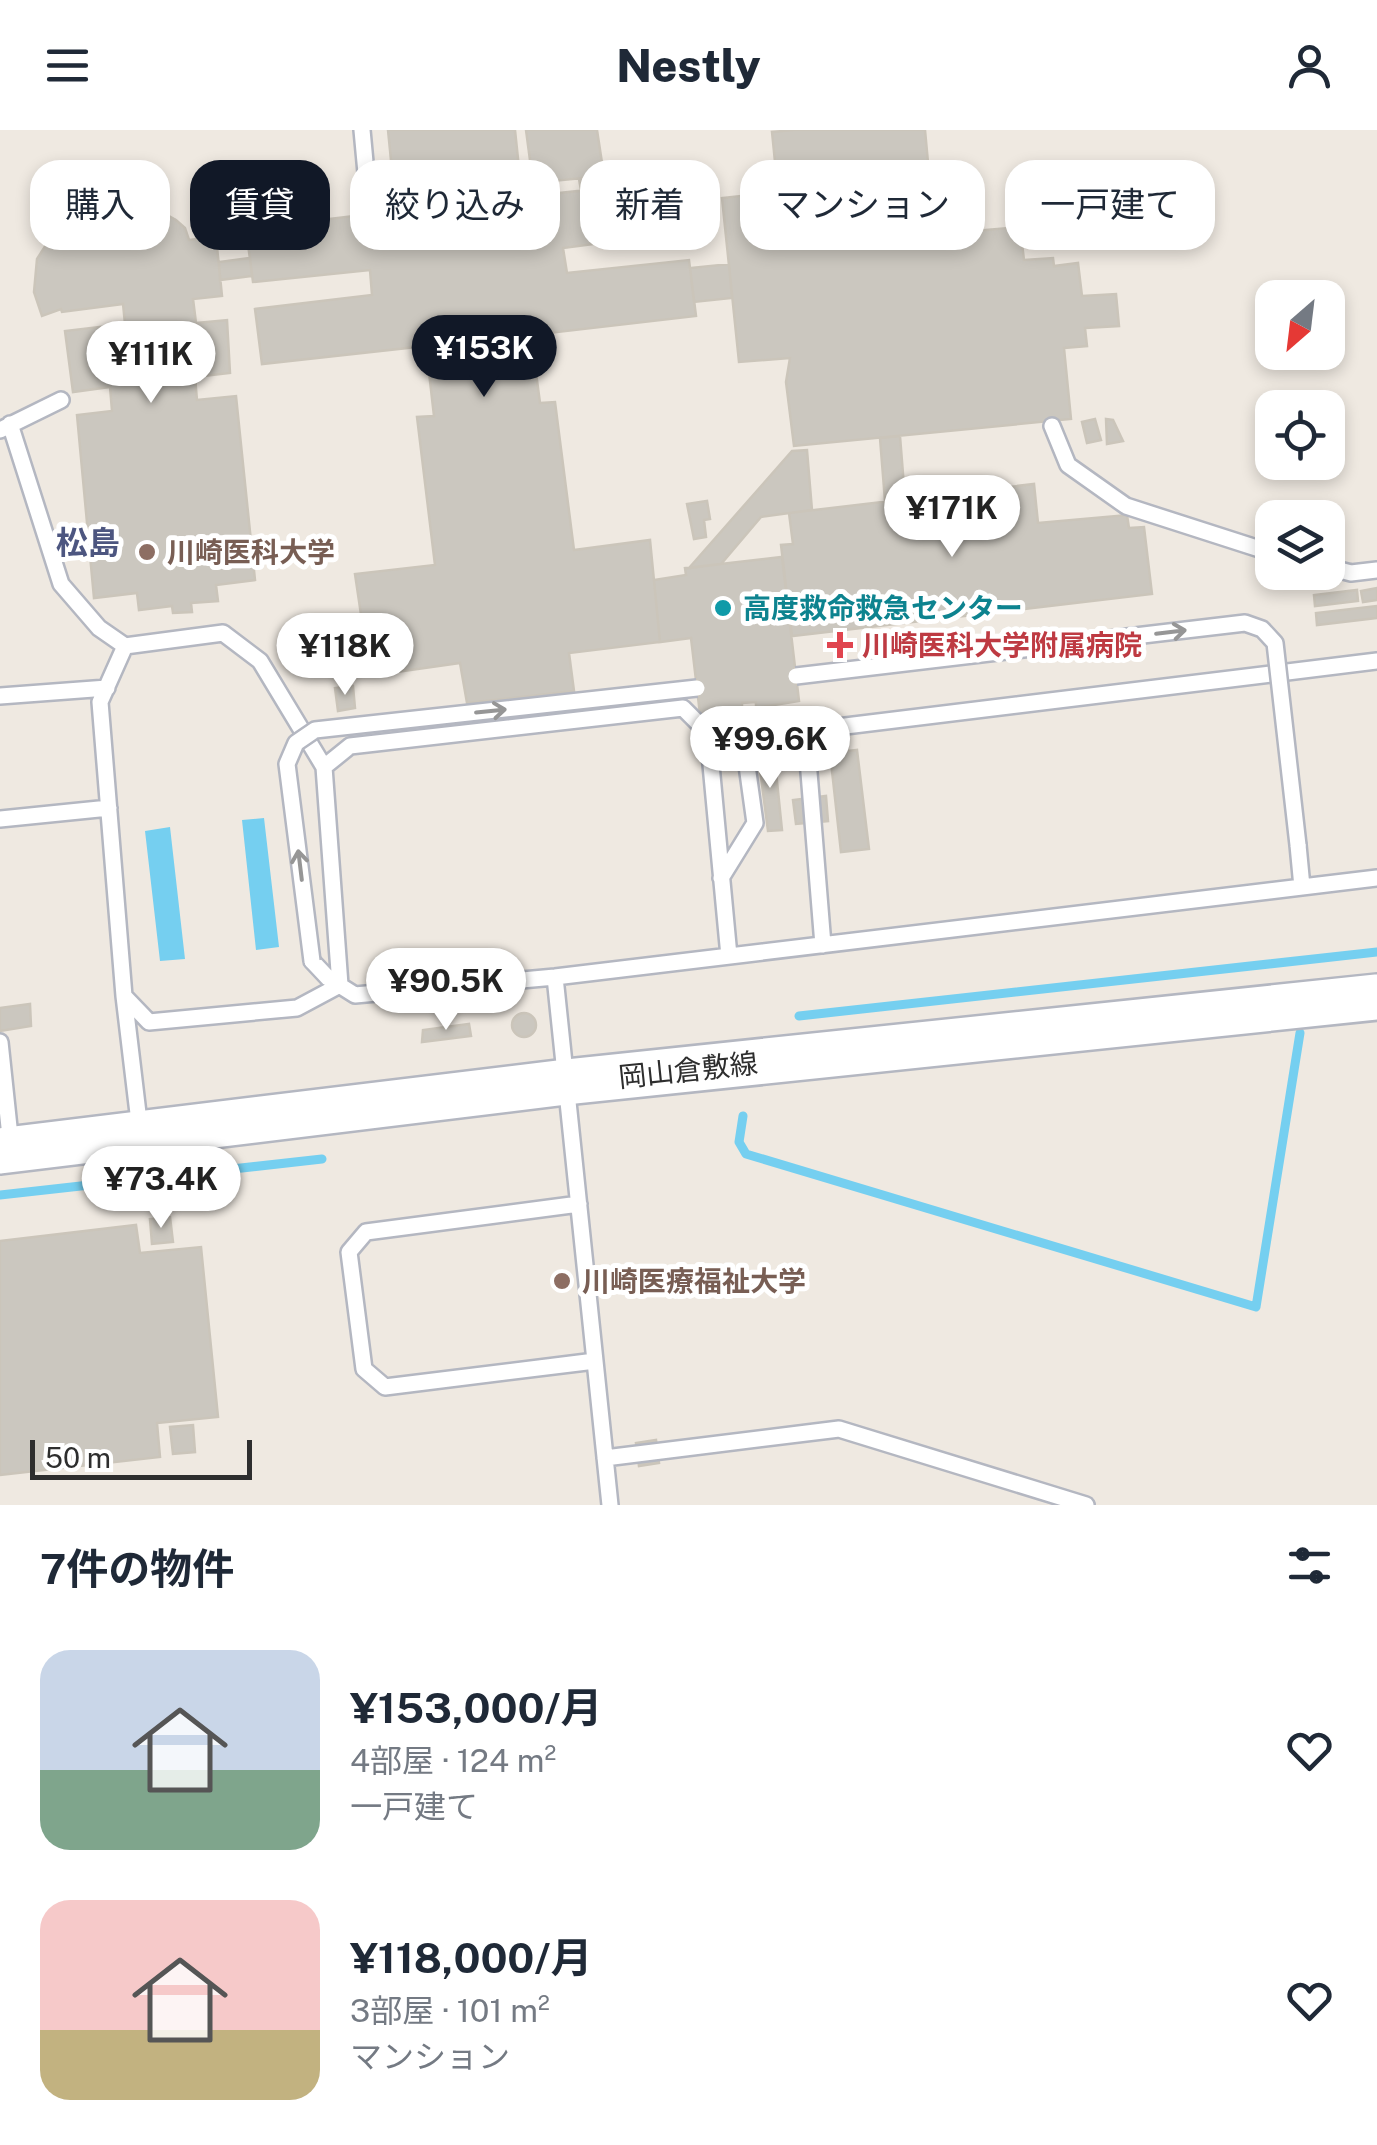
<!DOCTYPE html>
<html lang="ja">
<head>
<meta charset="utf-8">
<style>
  body { margin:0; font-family:"Public Sans","Noto Sans JP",sans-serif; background:#f6f6f7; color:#1f2937; height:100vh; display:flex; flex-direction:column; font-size:38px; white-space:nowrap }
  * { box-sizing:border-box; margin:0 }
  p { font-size:32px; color:#747a83 }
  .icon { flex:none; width:55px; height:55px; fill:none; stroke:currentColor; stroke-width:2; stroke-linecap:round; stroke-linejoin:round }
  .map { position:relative; height:1375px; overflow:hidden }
  .panel { display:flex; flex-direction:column; background:#fff; flex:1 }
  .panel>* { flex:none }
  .guide { position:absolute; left:30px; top:30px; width:1318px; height:90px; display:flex; gap:20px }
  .needle { width:65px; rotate:208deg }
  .controls { position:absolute; left:1255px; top:150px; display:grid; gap:20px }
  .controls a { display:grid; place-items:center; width:90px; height:90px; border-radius:20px; background:#fff; box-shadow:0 5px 15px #0003; font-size:50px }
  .scale { position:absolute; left:30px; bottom:25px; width:222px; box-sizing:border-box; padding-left:10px; border:5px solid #2e2e2e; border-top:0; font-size:28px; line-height:35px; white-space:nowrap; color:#2e2e2e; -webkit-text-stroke:8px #fff; paint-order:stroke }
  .price { position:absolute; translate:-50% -85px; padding:0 22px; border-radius:35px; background:#fff; color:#222; font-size:32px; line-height:65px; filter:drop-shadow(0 2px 5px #0008) }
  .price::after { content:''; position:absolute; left:50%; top:60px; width:30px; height:22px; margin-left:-15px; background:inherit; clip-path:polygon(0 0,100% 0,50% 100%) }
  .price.on { background:#111827; color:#fff }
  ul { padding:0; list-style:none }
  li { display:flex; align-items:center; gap:30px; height:250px; padding:0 40px }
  li span { display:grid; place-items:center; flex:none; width:280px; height:200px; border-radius:30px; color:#555 }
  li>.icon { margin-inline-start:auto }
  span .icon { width:120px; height:120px; fill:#fffc; stroke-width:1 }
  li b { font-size:42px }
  h2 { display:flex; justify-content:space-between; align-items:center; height:120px; padding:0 40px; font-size:42px }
  .chip { padding:0 35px; border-radius:30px; background:#fff; box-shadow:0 5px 15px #0003; font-size:35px; line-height:90px }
  .chip.on { background:#111827; color:#fff }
  header { display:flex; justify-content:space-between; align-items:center; height:130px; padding:0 40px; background:#fff; font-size:45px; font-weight:800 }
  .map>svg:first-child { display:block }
</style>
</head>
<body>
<header><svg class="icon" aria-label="menu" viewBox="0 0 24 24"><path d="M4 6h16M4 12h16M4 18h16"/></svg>Nestly<svg class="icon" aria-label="person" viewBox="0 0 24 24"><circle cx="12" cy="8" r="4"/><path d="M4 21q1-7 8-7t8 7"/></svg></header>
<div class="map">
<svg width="1377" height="1375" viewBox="0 0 1377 1375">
  <rect width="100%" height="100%" fill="#efe9e1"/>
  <path fill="#75cff0" d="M264,688L279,817L256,820L242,690Z
    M170,697L185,829L160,831L145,701Z"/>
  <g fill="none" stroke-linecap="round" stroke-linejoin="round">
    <path stroke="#75cff0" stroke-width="9" d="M799,886L1377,822
      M743,986L739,1012L746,1024L1256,1177L1300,903
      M0,1065L322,1029"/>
  </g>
  <path fill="#cbc7bf" stroke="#cbc5ba" stroke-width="2.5" d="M388,0H515L522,67L680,50L685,102L563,118L567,143L689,130L696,186L531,205L540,273L555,272L574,420L650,410L660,512L569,523L574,561L467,573L460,533L368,546L366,531L350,532L348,499L363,498L355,444L435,435L417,287L434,286L426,216L262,234L255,179L372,165L370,140L253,152L246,99L396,81Z
    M526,0H597L604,46L533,53Z
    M793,0H925L930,54L957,51L962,102L1020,97L1024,130L1053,128L1054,136L1078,133L1082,166L1116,164L1119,196L1085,198L1087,216L1064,218L1071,289L794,316L786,252L790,228L739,232L722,68L778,62L772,2Z
    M596,47V58L581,60L579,49Z
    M124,68L140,70L176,90L185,98L189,110L216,107L222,166L193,169L196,193L227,190L230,243L195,247L197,270L236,266L255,450L216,455L218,471L191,473L192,482L173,483L172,476L139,480L137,463L94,468L77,285L112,281L110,257L73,262L65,201L125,194L123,174L62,182L61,179L42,186L34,162L37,129L63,88L80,77Z
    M250,128L252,146L220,150L219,132Z
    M729,134L732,168L694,172L690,138Z
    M1095,289L1101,310L1087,313L1082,292Z
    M1106,289L1113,290L1123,311L1107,314Z
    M900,306L905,369L885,371L880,308Z
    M807,320L812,380L761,387L721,434L689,438L792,321Z
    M1034,354L1038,393L1127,385L1129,398L1144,397L1152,464L792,506L781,415L793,414L789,383Z
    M707,371L710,389L704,390L706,407L694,409L687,374Z
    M782,427L799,571L756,578V572L742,573V578L700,584L691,508L660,512L654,450L686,445L685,438Z
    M1377,458V470L1363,472L1361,461Z
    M1357,460L1358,471L1315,476L1314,465Z
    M1377,476V488L1317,495L1316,483Z
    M353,556L355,578L338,581L335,558Z
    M857,620L869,719L841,722L830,623Z
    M774,622L782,700L768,701L758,624Z
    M826,666L828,691L796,694L793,670Z
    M30,874L31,896L0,901V878Z
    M512 895a12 12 0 1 1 24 0a12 12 0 1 1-24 0Z
    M469,894L471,906L422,912L423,900Z
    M170,1087L173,1112L152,1114L150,1089Z
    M136,1095L140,1123L201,1117L218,1287L157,1293L160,1327L0,1345V1111Z
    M193,1295L195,1322L173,1324L170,1297Z
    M656,1310L659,1333L639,1336L636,1313Z"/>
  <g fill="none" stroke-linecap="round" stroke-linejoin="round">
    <defs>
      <path id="service" d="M362,0L369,75
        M10,294L61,454L99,498L125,516
        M1052,296L1068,335L1126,376L1272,423
        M0,300L61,270
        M1328,437L1351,443L1377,440
        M0,566L107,558
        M708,603L730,604L744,614L755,693L721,748
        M324,637L260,531L223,503L125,516L100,572L124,866L149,892L297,878L340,855L324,637L350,616L683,578L708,603L729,826
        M0,689L109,678
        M1298,715L1302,757
        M823,815L807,618L821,599L1377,531
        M312,831L328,848L355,865L555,847L1377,748
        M555,847L610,1375
        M124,866L140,1000
        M0,912L11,1016
        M579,1074L366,1102L349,1122L364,1239L385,1257L595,1231
        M605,1328L839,1299L1086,1375"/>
      <path id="secondary" d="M0,1021L566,952L1377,867"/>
    </defs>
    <use href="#service" stroke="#b4b7c1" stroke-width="20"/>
    <use href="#secondary" stroke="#b4b7c1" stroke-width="50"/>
    <use href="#service" stroke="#fff" stroke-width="15"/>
    <use href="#secondary" stroke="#fff" stroke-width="45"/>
    <defs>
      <path id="service-bridge" d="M796,546L1245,493L1262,499L1275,513L1298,715
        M312,831L287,634L296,613L315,600L697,558"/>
    </defs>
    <use href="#service-bridge" stroke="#b4b7c1" stroke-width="20" stroke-linecap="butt"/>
    <use href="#service-bridge" stroke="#fff" stroke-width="15"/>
  </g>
  <defs><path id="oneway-shaft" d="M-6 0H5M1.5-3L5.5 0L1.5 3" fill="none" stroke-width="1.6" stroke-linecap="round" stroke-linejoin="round" transform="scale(2.5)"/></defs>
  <g stroke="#969696">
    <use href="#oneway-shaft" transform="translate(1171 502) rotate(-7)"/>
    <use href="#oneway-shaft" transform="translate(491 581) rotate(-6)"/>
    <use href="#oneway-shaft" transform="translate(300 735) rotate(-97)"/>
  </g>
  <g fill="#8d6e63" stroke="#fff" stroke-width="4">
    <circle cx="147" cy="422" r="10"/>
    <circle cx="562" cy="1151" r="10"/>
  </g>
  <circle fill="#0f9aa8" stroke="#fff" stroke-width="4" cx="723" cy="478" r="10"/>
  <path fill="#e0444e" stroke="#fff" stroke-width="4" d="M835 500h10v10h10v10h-10v10h-10v-10h-10v-10h10z"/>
  <g text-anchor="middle" stroke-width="10" stroke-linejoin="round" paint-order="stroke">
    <g font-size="28" font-weight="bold" fill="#785e54" stroke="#fff" text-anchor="start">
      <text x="167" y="432">川崎医科大学</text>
      <text x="582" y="1161">川崎医療福祉大学</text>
    </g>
    <g font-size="28" font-weight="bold" fill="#0d838f" stroke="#fff" text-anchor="start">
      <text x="743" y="488">高度救命救急センター</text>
    </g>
    <g font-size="28" font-weight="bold" fill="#be3a42" stroke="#fff" text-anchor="start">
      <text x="862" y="525">川崎医科大学附属病院</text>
    </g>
    <g font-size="28" fill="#2e2e2e" stroke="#fff">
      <text transform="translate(688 940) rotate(-6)" y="10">岡山倉敷線</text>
    </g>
    <g font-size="32" font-weight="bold" fill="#4d5680" stroke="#fff">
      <text x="88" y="424">松島</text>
    </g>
  </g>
</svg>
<div class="controls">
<a><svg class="needle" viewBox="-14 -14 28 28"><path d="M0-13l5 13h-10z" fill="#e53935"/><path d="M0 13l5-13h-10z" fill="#747a83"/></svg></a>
<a><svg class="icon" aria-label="locate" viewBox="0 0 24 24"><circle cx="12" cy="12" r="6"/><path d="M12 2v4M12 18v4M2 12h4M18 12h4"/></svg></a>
<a><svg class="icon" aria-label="layers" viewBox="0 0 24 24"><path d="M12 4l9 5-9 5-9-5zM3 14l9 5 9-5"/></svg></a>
</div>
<div class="scale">50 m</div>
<b class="price on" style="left:484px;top:270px">¥153K</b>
<b class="price" style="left:151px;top:276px">¥111K</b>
<b class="price" style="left:952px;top:430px">¥171K</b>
<b class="price" style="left:345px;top:568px">¥118K</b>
<b class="price" style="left:770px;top:661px">¥99.6K</b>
<b class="price" style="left:446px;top:903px">¥90.5K</b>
<b class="price" style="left:161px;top:1101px">¥73.4K</b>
<div class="guide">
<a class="chip">購入</a>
<a class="chip on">賃貸</a>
<a class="chip">絞り込み</a>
<a class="chip">新着</a>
<a class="chip">マンション</a>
<a class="chip">一戸建て</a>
</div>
</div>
<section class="panel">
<h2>7件の物件<svg class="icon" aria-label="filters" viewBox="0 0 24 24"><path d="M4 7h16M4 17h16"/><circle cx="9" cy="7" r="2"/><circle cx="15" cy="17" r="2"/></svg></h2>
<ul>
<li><span style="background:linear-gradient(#c9d6e8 60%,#7fa58c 0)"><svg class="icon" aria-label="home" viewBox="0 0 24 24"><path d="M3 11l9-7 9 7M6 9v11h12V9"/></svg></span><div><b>¥153,000/月</b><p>4部屋 · 124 m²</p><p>一戸建て</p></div><svg class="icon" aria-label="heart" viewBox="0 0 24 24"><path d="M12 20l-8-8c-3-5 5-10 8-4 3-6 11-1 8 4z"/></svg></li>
<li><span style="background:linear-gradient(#f6c9c9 65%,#c2b280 0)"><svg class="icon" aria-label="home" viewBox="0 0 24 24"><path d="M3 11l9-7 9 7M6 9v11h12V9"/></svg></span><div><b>¥118,000/月</b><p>3部屋 · 101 m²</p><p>マンション</p></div><svg class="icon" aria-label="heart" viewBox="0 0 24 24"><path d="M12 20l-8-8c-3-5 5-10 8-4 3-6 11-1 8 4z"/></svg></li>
</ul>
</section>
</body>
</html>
